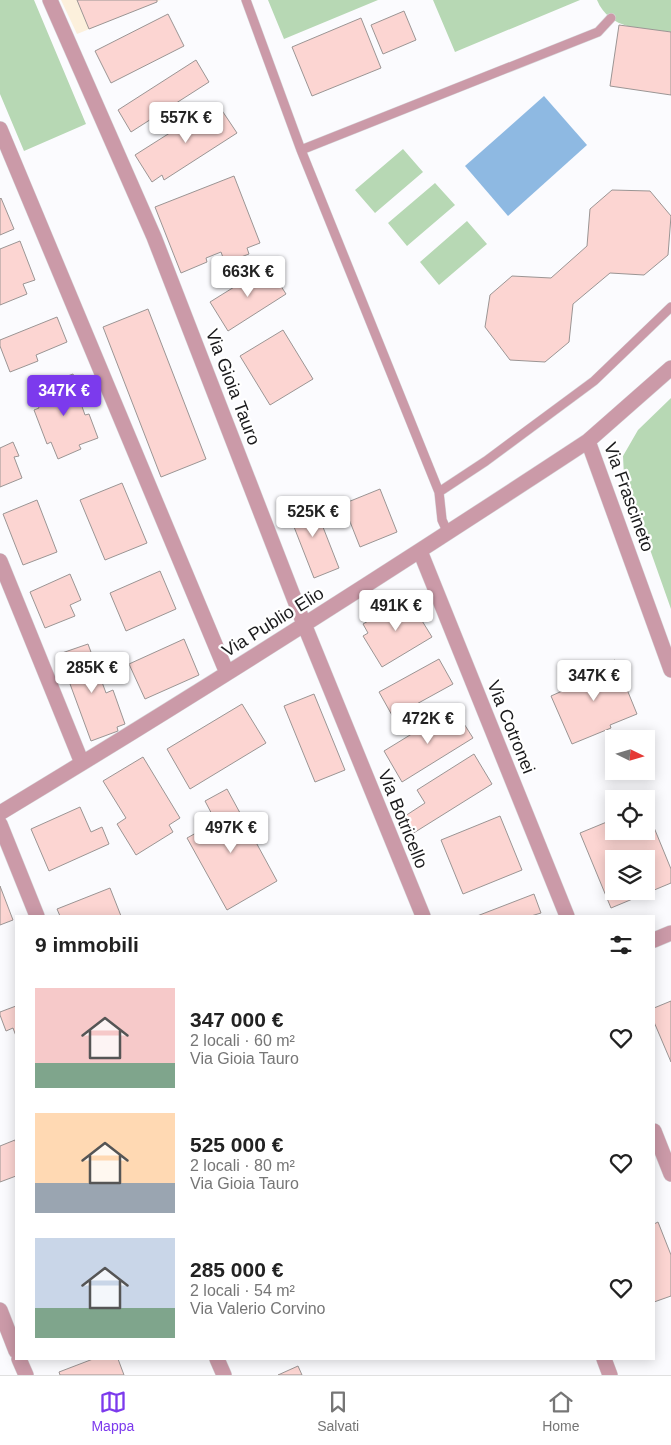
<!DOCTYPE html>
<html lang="it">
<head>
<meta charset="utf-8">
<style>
  body { margin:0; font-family:Helvetica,sans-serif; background:#f6f6f6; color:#222; height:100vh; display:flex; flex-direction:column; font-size:19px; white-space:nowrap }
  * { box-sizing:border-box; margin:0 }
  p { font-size:16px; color:#767676 }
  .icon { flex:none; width:28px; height:28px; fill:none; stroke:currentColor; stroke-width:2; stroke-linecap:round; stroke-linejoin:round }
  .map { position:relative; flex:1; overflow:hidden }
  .sheet { position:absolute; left:15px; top:915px; width:640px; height:445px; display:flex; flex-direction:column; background:#fff; border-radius:0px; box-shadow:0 2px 12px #0003 }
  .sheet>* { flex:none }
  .needle { width:32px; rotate:95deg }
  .controls { position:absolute; left:605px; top:730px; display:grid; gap:10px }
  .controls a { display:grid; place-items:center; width:50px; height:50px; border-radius:0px; background:#fff; box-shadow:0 2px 12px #0003; font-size:25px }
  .price { position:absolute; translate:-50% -42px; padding:0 11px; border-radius:5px; background:#fff; color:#222; font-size:16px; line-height:32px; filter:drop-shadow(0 1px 2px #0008) }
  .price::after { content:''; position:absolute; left:50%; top:30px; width:15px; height:11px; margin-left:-8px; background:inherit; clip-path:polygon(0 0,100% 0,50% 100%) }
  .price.current { background:#7c3aed; color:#fff }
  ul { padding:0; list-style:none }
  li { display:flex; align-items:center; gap:15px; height:125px; padding:0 20px }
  li span { display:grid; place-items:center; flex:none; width:140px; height:100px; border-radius:0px; color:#555 }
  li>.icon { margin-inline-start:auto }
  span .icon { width:60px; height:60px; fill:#fffc; stroke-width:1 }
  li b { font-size:21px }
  h2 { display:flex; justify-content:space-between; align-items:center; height:60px; padding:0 20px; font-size:21px }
  .dock { display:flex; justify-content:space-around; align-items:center; height:70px; border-top:1px solid #e0e0e0; background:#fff; font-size:14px; color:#767676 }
  .dock a { display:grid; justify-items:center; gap:2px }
  .dock .current { color:#7c3aed }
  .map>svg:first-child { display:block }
</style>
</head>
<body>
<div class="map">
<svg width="671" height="1375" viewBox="0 0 671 1375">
  <rect width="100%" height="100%" fill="#fbfbfe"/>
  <path fill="#fcf0dc" d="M61,0H161L77,34Z"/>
  <path fill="#b7d8b4" d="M0,0H34L86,124L24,151L0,94Z
    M268,0H378L284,39Z
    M433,0H580L455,52Z
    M597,0H671V32C642,28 610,31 597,0Z
    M403,149L423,172L375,213L355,190Z
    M435,183L455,205L407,246L388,223Z
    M467,221L487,244L439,285L420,262Z
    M671,398V609L624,476L623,456L638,430Z"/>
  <path fill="#8eb9e2" d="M544,96L587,145L508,216L465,166Z"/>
  <path fill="#fcd5d2" stroke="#9b9594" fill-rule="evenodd" d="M77,0H157V2L89,29Z
    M404,11L416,40L383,54L371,25Z
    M168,14L184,46L111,83L95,51Z
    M361,18L381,68L312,96L292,47Z
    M619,25L671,32V95L610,86Z
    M196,60L209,82L131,132L118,110Z
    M217,103L237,133L164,180L162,175L152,182L135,155Z
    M234,176L260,243L247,248L249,254L225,263L221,252L206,258L207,262L181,273L155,207Z
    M612,190L650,191L671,216L668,255L644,275L610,273L573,304L569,342L545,362L510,360L485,327L490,295L512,276L551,278L587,246L590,209Z
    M1,198L14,229L0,235V199Z
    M20,241L35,280L23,284L27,294L0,305V249Z
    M268,266L286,294L228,331L210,302Z
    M148,309L206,459L161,477L103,327Z
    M57,317L67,342L36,355L38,361L10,372L0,346V340Z
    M283,330L313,379L270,405L240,356Z
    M73,374L83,400L80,401L85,415L89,414L98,438L79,445L81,449L58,459L51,442L47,444L34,410L39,408L33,394L54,386L52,382Z
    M13,442L19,456L14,457L22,478L0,487V448Z
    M122,483L147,543L105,560L80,500Z
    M380,489L397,532L360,547L343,504Z
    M312,499L339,568L314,578L287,509Z
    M37,500L57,552L23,565L3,514Z
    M160,571L176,609L126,631L110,593Z
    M70,574L81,600L70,605L75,616L45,628L30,592Z
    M408,598L432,637L382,667L363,636L368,633L363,624Z
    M184,639L199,675L145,699L129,664Z
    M88,644L106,693L113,690L125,724L117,727L118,731L91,741L59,654Z
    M439,659L453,684L393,717L379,692Z
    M615,660L637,714L610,725L611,728L572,744L551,696L569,688L566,680Z
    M314,694L345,770L315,782L284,706Z
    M242,704L266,743L190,789L167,749Z
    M454,708L473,738L402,782L384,751Z
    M474,754L492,784L412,834L402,818L425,803L417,790Z
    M143,757L180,818L169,825L173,832L136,855L117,824L126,818L103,781Z
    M227,789L277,881L227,910L187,838L216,822L205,801Z
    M80,807L91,832L102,827L109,844L49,871L31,829Z
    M646,808L671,869V883L611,908L580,833L614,819V831H646ZM614,859H646V891H614Z
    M500,816L522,870L463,894L441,840Z
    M0,886L13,920L0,925Z
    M110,888L121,916H60L57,909Z
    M534,894L541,913L531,916H477Z
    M671,1001V1062L654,1022V1008Z
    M16,1006V1036L13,1028L6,1031L0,1015V1012Z
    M15,1140L16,1145V1176L0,1182V1146Z
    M658,1222L671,1255V1296L654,1302V1224Z
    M93,1359H118L124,1375H60L59,1372Z
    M298,1366L302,1375H278Z"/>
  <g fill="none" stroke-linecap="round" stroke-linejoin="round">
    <defs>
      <path id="lane" d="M246,0L301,150L439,492L442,520L448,533
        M301,150L598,32L611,18
        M439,492L486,461L594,381L671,307"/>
      <path id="street" d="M50,0L154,237L304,624L423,916
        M0,129L227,673
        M671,368L588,441L671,670
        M420,551L567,916
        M0,561L82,763
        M0,813C199,693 395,568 588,441
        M0,824L37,916
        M654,940L671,933
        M654,1131L671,1174
        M0,1310L16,1351
        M19,1359L26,1375
        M217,1359L224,1375
        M604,1359L610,1375"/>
    </defs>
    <use href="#lane" stroke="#d7d7da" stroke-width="10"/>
    <use href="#street" stroke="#d7d7da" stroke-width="16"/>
    <use href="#lane" stroke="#cb9aa8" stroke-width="9"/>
    <use href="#street" stroke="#cb9aa8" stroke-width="15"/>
  </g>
  <g text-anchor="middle" stroke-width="4.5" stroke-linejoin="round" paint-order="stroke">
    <g font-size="18" fill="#1b1b1d" stroke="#fff">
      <text transform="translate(233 387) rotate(69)" y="6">Via Gioia Tauro</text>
      <text transform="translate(629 497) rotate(70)" y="6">Via Frascineto</text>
      <text transform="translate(273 622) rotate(-32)" y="6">Via Publio Elio</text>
      <text transform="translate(511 727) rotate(68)" y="6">Via Cotronei</text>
      <text transform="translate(403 819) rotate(68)" y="6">Via Botricello</text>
    </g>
  </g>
</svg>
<div class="controls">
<a><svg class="needle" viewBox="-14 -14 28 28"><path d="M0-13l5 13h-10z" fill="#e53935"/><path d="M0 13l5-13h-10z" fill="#767676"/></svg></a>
<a><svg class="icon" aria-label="locate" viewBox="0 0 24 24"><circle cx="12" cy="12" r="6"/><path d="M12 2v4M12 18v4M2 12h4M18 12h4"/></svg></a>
<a><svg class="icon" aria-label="layers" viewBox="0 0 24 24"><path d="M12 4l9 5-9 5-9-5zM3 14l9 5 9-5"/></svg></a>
</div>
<b class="price" style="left:186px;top:144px">557K €</b>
<b class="price" style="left:248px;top:298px">663K €</b>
<b class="price current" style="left:64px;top:417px">347K €</b>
<b class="price" style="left:313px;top:538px">525K €</b>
<b class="price" style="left:396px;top:632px">491K €</b>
<b class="price" style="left:92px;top:694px">285K €</b>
<b class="price" style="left:594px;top:702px">347K €</b>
<b class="price" style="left:428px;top:745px">472K €</b>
<b class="price" style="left:231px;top:854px">497K €</b>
<section class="sheet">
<h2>9 immobili<svg class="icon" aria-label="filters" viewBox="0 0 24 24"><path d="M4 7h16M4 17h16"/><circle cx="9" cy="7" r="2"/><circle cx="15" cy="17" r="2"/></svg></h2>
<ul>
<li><span style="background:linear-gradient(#f6c9c9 75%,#7fa58c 0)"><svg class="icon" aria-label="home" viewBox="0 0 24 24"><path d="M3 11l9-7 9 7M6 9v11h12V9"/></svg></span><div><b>347 000 €</b><p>2 locali · 60 m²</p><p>Via Gioia Tauro</p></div><svg class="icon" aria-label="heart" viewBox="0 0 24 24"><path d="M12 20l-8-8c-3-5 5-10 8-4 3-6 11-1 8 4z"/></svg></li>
<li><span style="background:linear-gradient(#ffd9b3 70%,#9aa5b1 0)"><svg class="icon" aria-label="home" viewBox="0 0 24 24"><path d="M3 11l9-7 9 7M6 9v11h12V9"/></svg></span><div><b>525 000 €</b><p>2 locali · 80 m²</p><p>Via Gioia Tauro</p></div><svg class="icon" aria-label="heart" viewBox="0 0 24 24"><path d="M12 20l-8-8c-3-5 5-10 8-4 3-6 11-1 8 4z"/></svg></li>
<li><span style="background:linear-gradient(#c9d6e8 70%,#7fa58c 0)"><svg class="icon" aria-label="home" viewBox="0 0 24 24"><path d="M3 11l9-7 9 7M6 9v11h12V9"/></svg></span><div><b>285 000 €</b><p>2 locali · 54 m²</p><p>Via Valerio Corvino</p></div><svg class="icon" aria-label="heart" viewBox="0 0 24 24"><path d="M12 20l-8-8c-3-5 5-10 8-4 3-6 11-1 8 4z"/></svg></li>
</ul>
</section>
</div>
<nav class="dock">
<a class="current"><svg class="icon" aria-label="map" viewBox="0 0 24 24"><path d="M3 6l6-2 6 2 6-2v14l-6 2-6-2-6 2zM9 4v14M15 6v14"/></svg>Mappa</a>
<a><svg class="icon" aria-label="saved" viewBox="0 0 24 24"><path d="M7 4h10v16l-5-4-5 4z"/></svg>Salvati</a>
<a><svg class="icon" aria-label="home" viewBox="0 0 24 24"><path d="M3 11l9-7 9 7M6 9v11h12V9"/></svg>Home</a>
</nav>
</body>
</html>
